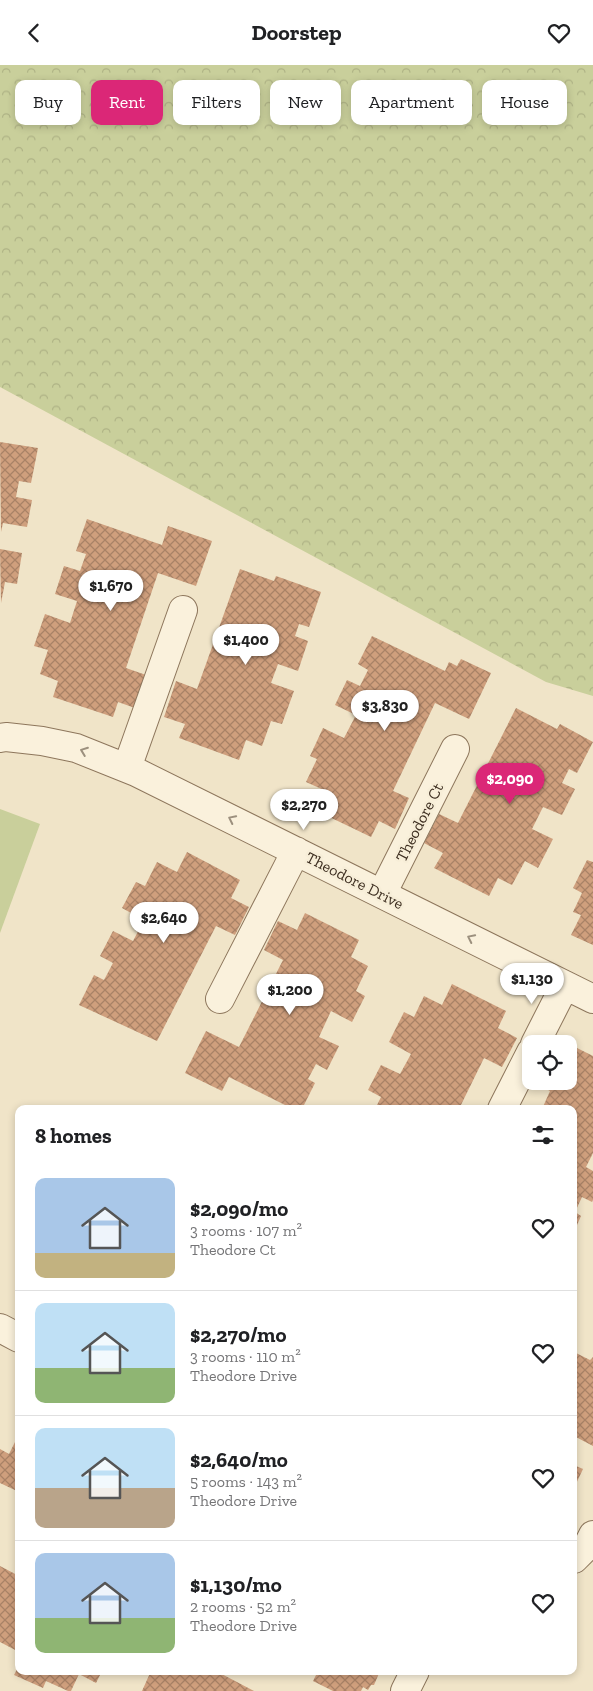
<!DOCTYPE html>
<html lang="en">
<head>
<meta charset="utf-8">
<style>
  body { margin:0; font-family:"Zilla Slab",serif; background:#f2f2f2; color:#202124; height:100vh; display:flex; flex-direction:column; font-size:19px; white-space:nowrap }
  * { box-sizing:border-box; margin:0 }
  p { font-size:16px; color:#757577 }
  .icon { flex:none; width:28px; height:28px; fill:none; stroke:currentColor; stroke-width:2; stroke-linecap:round; stroke-linejoin:round }
  .map { position:relative; flex:1; overflow:hidden }
  .panel { position:absolute; left:15px; top:1040px; width:562px; height:570px; display:flex; flex-direction:column; background:#fff; border-radius:10px; box-shadow:0 2px 8px #0003 }
  .panel>* { flex:none }
  .guide { position:absolute; left:15px; top:15px; width:564px; height:45px; display:flex; gap:10px }
  .controls { position:absolute; left:522px; top:970px; display:grid; gap:10px }
  .controls a { display:grid; place-items:center; width:55px; height:55px; border-radius:10px; background:#fff; box-shadow:0 2px 8px #0003; font-size:25px }
  .price { position:absolute; translate:-50% -42px; padding:0 11px; border-radius:18px; background:#fff; color:#222; font-size:16px; line-height:32px; filter:drop-shadow(0 1px 2px #0008) }
  .price::after { content:''; position:absolute; left:50%; top:30px; width:15px; height:11px; margin-left:-8px; background:inherit; clip-path:polygon(0 0,100% 0,50% 100%) }
  .price.active { background:#db2777; color:#fff }
  ul { padding:0; list-style:none }
  li { display:flex; align-items:center; gap:15px; height:125px; padding:0 20px }
  li+li { border-top:1px solid #e0e0e0 }
  li span { display:grid; place-items:center; flex:none; width:140px; height:100px; border-radius:10px; color:#555 }
  li>.icon { margin-inline-start:auto }
  span .icon { width:60px; height:60px; fill:#fffc; stroke-width:1 }
  li b { font-size:21px }
  h2 { display:flex; justify-content:space-between; align-items:center; height:60px; padding:0 20px; font-size:21px }
  .chip { padding:0 18px; border-radius:10px; background:#fff; box-shadow:0 2px 8px #0003; font-size:18px; line-height:45px }
  .chip.active { background:#db2777; color:#fff }
  header { display:flex; justify-content:space-between; align-items:center; height:65px; padding:0 20px; background:#fff; font-size:22px; font-weight:700 }
  .map>svg:first-child { display:block }
</style>
</head>
<body>
<header><svg class="icon" aria-label="back" viewBox="0 0 24 24"><path d="M15 5l-7 7 7 7"/></svg>Doorstep<svg class="icon" aria-label="heart" viewBox="0 0 24 24"><path d="M12 20l-8-8c-3-5 5-10 8-4 3-6 11-1 8 4z"/></svg></header>
<div class="map">
<svg width="593" height="1626" viewBox="0 0 593 1626">
  <defs>
    <pattern id="forest-crowns" width="20" height="18" patternUnits="userSpaceOnUse" patternTransform="scale(1.25)"><rect width="20" height="18" fill="#c9cf9b"/><path d="M2 6a3 3 0 1 1 6 0M12 15a3 3 0 1 1 6 0" fill="none" stroke="#aeb285"/></pattern>
    <pattern id="building-cross-hatch" width="8" height="8" patternUnits="userSpaceOnUse" patternTransform="scale(1.25)"><rect width="8" height="8" fill="#cf9f7d"/><path d="M0 0l8 8M0 8l8-8" fill="none" stroke="#a98266"/></pattern>
  </defs>
  <rect width="100%" height="100%" fill="#f0e4c8"/>
  <path fill="url(#forest-crowns)" d="M0,0H593V631L546,617L0,322Z"/>
  <path fill="#c9cf9b" d="M0,744L40,759L0,868Z"/>
  <path fill="url(#building-cross-hatch)" d="M0,377L38,383L31,418L19,416L16,432L32,435L27,462L3,458L1,467Z
    M87,454L162,480L168,461L212,476L196,521L158,508L126,603L146,610L135,643L118,637L113,652L53,632L58,616L40,609L48,585L34,581L45,549L70,558L77,536L55,529L64,501L80,506L86,489L76,486Z
    M0,484L22,488L17,519L5,517L1,538Z
    M240,504L274,516L276,511L321,527L309,562L299,559L295,571L308,576L298,606L278,599L271,618L294,626L282,659L271,656L262,681L246,675L239,695L179,673L185,659L164,652L176,616L197,624Z
    M372,571L445,606L449,597L457,601L461,594L491,608L469,654L435,638L393,726L409,733L395,764L379,756L371,772L317,746L326,726L306,717L317,694L310,691L323,663L344,673L356,650L335,640L347,615L360,621L368,605L358,599Z
    M516,643L557,664L560,659L593,677L577,708L569,704L562,718L575,724L562,750L543,742L532,764L553,774L538,803L525,796L512,820L498,813L489,831L434,803L443,788L424,778L439,749L458,758Z
    M187,787L240,815L231,833L249,842L235,870L216,861L157,976L79,940L94,910L104,915L113,898L100,891L113,866L133,876L144,855L122,843L136,817L145,821L157,797L177,807Z
    M587,795L593,797V880L571,870L581,850L573,847L582,828L573,823Z
    M305,848L359,875L351,892L368,901L356,926L365,931L352,957L331,946L319,972L339,981L327,1005L316,999L308,1014L315,1018L302,1044H293L229,1012L222,1026L185,1008L206,966L239,982L283,895L264,885L278,856L297,865Z
    M452,919L506,946L498,963L517,973L502,1002L484,993L459,1044H375L381,1032L368,1025L381,1000L400,1009L411,989L389,977L404,947L414,952L424,931L442,940Z
    M571,980L593,991V1088L586,1102L593,1106V1135L592,1137L582,1132L575,1147L581,1151L574,1167V1044H542L550,1026L531,1016H569V985Z
    M574,1287L590,1295L593,1292V1381L574,1371Z
    M19,1369V1427L0,1418V1384L9,1389Z
    M574,1400L583,1404L574,1423Z
    M0,1501L19,1511V1587L0,1577Z
    M19,1600V1606H102L96,1618L79,1609L71,1626H68L46,1616L43,1623L14,1610Z
    M151,1606H216L254,1626H142Z
    M318,1606H380L374,1620H371L368,1625L363,1622L361,1626H333L313,1616Z"/>
  <g fill="none" stroke-linecap="round" stroke-linejoin="round">
    <defs>
      <path id="minor" d="M0,673L6,672L42,676L76,683L136,707L593,934
        M127,703L183,545
        M382,829L455,684
        M220,934L296,786
        M535,979L565,920
        M502,1044L531,987
        M0,1263L19,1273
        M574,1494L588,1480L593,1470
        M405,1626L415,1606"/>
    </defs>
    <use href="#minor" stroke="#8d765c" stroke-width="30"/>
    <use href="#minor" stroke="#faf1dc" stroke-width="28"/>
  </g>
  <defs><path id="oneway-chevron" d="M-2-3.5L2.5 0L-2 3.5" fill="none" stroke-width="1.6" stroke-linecap="round" stroke-linejoin="round" transform="scale(1.25)"/></defs>
  <g stroke="#9c907e">
    <use href="#oneway-chevron" transform="translate(84 686) rotate(-159)"/>
    <use href="#oneway-chevron" transform="translate(232 754) rotate(-154)"/>
    <use href="#oneway-chevron" transform="translate(471 873) rotate(-154)"/>
  </g>
  <g text-anchor="middle" stroke-width="5" stroke-linejoin="round" paint-order="stroke">
    <g font-size="16" fill="#3d2e20" stroke="#f7eed8">
      <text transform="translate(419 757) rotate(-63)" y="6">Theodore Ct</text>
      <text transform="translate(355 815) rotate(27)" y="6">Theodore Drive</text>
    </g>
  </g>
</svg>
<div class="controls">
<a><svg class="icon" aria-label="locate" viewBox="0 0 24 24"><circle cx="12" cy="12" r="6"/><path d="M12 2v4M12 18v4M2 12h4M18 12h4"/></svg></a>
</div>
<b class="price" style="left:111px;top:547px">$1,670</b>
<b class="price" style="left:246px;top:601px">$1,400</b>
<b class="price" style="left:385px;top:667px">$3,830</b>
<b class="price active" style="left:510px;top:740px">$2,090</b>
<b class="price" style="left:304px;top:766px">$2,270</b>
<b class="price" style="left:164px;top:879px">$2,640</b>
<b class="price" style="left:532px;top:940px">$1,130</b>
<b class="price" style="left:290px;top:951px">$1,200</b>
<div class="guide">
<a class="chip">Buy</a>
<a class="chip active">Rent</a>
<a class="chip">Filters</a>
<a class="chip">New</a>
<a class="chip">Apartment</a>
<a class="chip">House</a>
</div>
<section class="panel">
<h2>8 homes<svg class="icon" aria-label="filters" viewBox="0 0 24 24"><path d="M4 7h16M4 17h16"/><circle cx="9" cy="7" r="2"/><circle cx="15" cy="17" r="2"/></svg></h2>
<ul>
<li><span style="background:linear-gradient(#a9c7e8 75%,#c2b280 0)"><svg class="icon" aria-label="home" viewBox="0 0 24 24"><path d="M3 11l9-7 9 7M6 9v11h12V9"/></svg></span><div><b>$2,090/mo</b><p>3 rooms · 107 m²</p><p>Theodore Ct</p></div><svg class="icon" aria-label="heart" viewBox="0 0 24 24"><path d="M12 20l-8-8c-3-5 5-10 8-4 3-6 11-1 8 4z"/></svg></li>
<li><span style="background:linear-gradient(#bfe0f5 65%,#8fb573 0)"><svg class="icon" aria-label="home" viewBox="0 0 24 24"><path d="M3 11l9-7 9 7M6 9v11h12V9"/></svg></span><div><b>$2,270/mo</b><p>3 rooms · 110 m²</p><p>Theodore Drive</p></div><svg class="icon" aria-label="heart" viewBox="0 0 24 24"><path d="M12 20l-8-8c-3-5 5-10 8-4 3-6 11-1 8 4z"/></svg></li>
<li><span style="background:linear-gradient(#bfe0f5 60%,#b9a48a 0)"><svg class="icon" aria-label="home" viewBox="0 0 24 24"><path d="M3 11l9-7 9 7M6 9v11h12V9"/></svg></span><div><b>$2,640/mo</b><p>5 rooms · 143 m²</p><p>Theodore Drive</p></div><svg class="icon" aria-label="heart" viewBox="0 0 24 24"><path d="M12 20l-8-8c-3-5 5-10 8-4 3-6 11-1 8 4z"/></svg></li>
<li><span style="background:linear-gradient(#a9c7e8 65%,#8fb573 0)"><svg class="icon" aria-label="home" viewBox="0 0 24 24"><path d="M3 11l9-7 9 7M6 9v11h12V9"/></svg></span><div><b>$1,130/mo</b><p>2 rooms · 52 m²</p><p>Theodore Drive</p></div><svg class="icon" aria-label="heart" viewBox="0 0 24 24"><path d="M12 20l-8-8c-3-5 5-10 8-4 3-6 11-1 8 4z"/></svg></li>
</ul>
</section>
</div>
</body>
</html>
